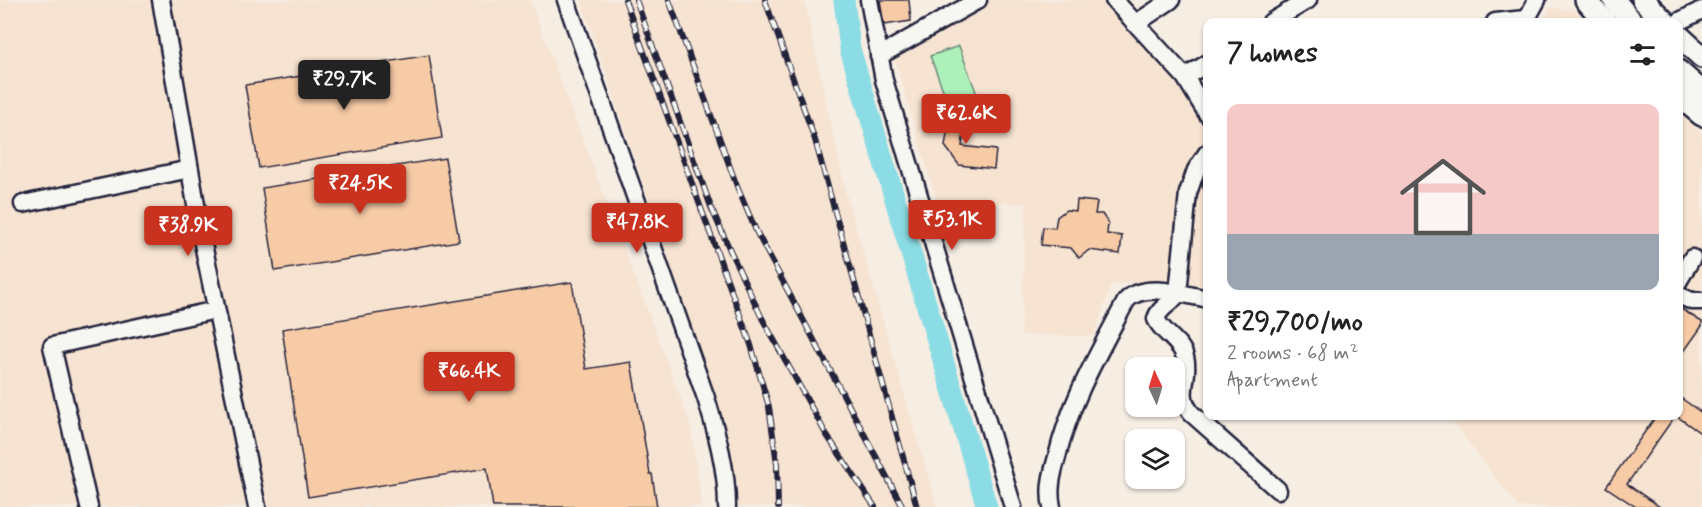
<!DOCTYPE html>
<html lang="en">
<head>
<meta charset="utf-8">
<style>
  body { margin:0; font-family:Mynerve,sans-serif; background:#f2f2f2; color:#222; height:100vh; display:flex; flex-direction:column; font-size:22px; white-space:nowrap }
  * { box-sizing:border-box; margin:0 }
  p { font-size:20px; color:#767676 }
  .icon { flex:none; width:33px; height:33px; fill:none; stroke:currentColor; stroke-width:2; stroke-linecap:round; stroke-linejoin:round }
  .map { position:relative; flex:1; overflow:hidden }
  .sheet { position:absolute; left:1203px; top:18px; width:480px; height:402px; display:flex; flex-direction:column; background:#fff; border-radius:12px; box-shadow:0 2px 4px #0004 }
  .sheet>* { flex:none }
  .needle { width:39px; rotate:356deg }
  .fabs { position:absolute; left:1125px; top:357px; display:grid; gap:12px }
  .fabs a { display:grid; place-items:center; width:60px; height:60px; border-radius:12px; background:#fff; box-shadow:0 2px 4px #0004; font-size:30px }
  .price { position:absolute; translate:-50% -51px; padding:0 14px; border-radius:6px; background:#c8321e; color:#fff; font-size:20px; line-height:39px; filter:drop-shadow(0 2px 3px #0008) }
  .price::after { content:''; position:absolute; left:50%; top:36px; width:18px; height:14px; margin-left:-9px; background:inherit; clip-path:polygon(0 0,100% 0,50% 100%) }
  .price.current { background:#222; color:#fff }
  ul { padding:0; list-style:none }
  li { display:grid; align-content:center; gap:12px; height:318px; padding:0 24px }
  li+li { border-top:2px solid #e0e0e0 }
  li span { display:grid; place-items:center; height:186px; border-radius:12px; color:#555 }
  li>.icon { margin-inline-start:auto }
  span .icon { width:108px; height:108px; fill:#fffc; stroke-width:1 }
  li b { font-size:26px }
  h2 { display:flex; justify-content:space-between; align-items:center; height:72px; padding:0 24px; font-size:26px }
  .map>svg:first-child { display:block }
</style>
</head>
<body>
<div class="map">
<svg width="1702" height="507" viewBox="0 0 1702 507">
  <rect width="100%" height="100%" fill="#f6ede3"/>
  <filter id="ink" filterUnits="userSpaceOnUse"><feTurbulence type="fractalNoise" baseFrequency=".0167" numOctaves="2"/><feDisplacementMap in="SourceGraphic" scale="12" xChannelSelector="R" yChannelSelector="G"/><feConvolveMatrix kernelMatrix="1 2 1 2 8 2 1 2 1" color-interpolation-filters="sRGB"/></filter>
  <g filter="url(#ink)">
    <path fill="#f7e3d1" d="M0,0H530L690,423L702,507H0Z
      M581,0H804L846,194L937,507H738V484L715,397Z
      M988,0H1103L1178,81L1207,130V286L1163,280L1111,284L1094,336L1021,335L1026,204L936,199L893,53Z
      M1550,8L1575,10L1587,22H1542Z
      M1679,111L1702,134V507H1518L1448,416H1678Z"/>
    <path fill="#adf0b9" stroke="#68897a" stroke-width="1.5" d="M959,46L978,97L950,108L930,56Z"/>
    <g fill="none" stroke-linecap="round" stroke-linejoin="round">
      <path stroke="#8bdce4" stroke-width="21" d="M844,0L850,49L987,507"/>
    </g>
    <path fill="#f8cba7" stroke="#22223b" stroke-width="1.5" d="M880,0H909L911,21L884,25Z
      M429,55L442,138L259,168L245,85Z
      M951,110L967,112L962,146L996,150L994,169L959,165L945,146Z
      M445,158L459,241L275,271L262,188Z
      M1208,172V197L1202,186Z
      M1077,200L1097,202L1095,214H1102L1108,223L1107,234L1122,236L1120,254L1089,250L1079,258L1071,248L1041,245L1043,227L1055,228L1057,217L1066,210L1076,211Z
      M572,282L586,369L631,362L650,474H652L657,507H493L487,468L308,497L282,329Z
      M1678,307L1702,322V326L1678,360Z
      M1678,396L1702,413V434L1678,417Z
      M1656,416H1675L1627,484L1660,507H1636L1606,487Z"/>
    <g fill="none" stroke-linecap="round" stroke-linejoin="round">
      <defs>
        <path id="minor" d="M161,0L201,234L257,507
          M566,0L706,398C717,434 727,469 727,507
          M869,0L884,80L1013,507
          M1114,0L1185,77L1208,63
          M1680,21L1702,10
          M1271,22L1308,0
          M1495,22L1526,19
          M1525,22L1537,0
          M1135,24L1171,0
          M879,56L978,0
          M1185,77L1208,115
          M1207,153L1196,170L1188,193L1178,293C1172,304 1159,307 1156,319C1163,334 1181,341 1185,357C1191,379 1175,392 1191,413L1278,490
          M23,204L190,169
          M1678,282L1692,258
          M1678,295L1692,301H1702
          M89,507L52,346L216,310
          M1052,507C1048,490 1052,474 1057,457C1070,401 1100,351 1126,301C1142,281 1186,295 1208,299"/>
        <path id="major" d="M1586,0L1605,22
          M1614,0L1632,22
          M1643,0L1665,22
          M1678,35L1702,57
          M1678,71L1702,92
          M1678,95L1702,115"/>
      </defs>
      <use href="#minor" stroke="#22223b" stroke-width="21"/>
      <use href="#major" stroke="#22223b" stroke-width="26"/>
      <use href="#minor" stroke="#f6f6f2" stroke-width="16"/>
      <use href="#major" stroke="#f6f6f2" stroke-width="21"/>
      <defs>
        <path id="rail" d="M625,0L751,345L769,407L777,464L778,507
          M636,0L711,207L733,257L762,318L826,434L875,507
          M669,0L738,189L757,233L903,507
          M765,0L815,140L917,507"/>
      </defs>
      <use href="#rail" stroke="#22223b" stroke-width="6"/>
      <use href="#rail" stroke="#f6f6f2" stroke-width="4" stroke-dasharray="11" stroke-linecap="butt"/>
    </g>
  </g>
</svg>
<div class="fabs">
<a><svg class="needle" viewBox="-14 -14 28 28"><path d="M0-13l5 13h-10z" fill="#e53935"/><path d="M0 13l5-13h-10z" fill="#767676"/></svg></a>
<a><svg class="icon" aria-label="layers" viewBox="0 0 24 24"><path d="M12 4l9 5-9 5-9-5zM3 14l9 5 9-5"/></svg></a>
</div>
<b class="price current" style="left:344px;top:111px">₹29.7K</b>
<b class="price" style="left:966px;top:145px">₹62.6K</b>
<b class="price" style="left:360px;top:215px">₹24.5K</b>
<b class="price" style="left:952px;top:251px">₹53.1K</b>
<b class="price" style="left:637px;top:254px">₹47.8K</b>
<b class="price" style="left:188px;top:257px">₹38.9K</b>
<b class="price" style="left:469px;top:403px">₹66.4K</b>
<section class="sheet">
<h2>7 homes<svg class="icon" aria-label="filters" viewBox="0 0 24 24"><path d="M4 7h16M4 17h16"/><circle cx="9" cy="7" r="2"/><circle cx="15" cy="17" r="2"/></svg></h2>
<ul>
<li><span style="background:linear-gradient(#f6c9c9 70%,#9aa5b1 0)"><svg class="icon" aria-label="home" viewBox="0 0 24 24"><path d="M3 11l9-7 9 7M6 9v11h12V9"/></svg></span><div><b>₹29,700/mo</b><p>2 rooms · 68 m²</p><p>Apartment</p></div></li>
</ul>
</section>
</div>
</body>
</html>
